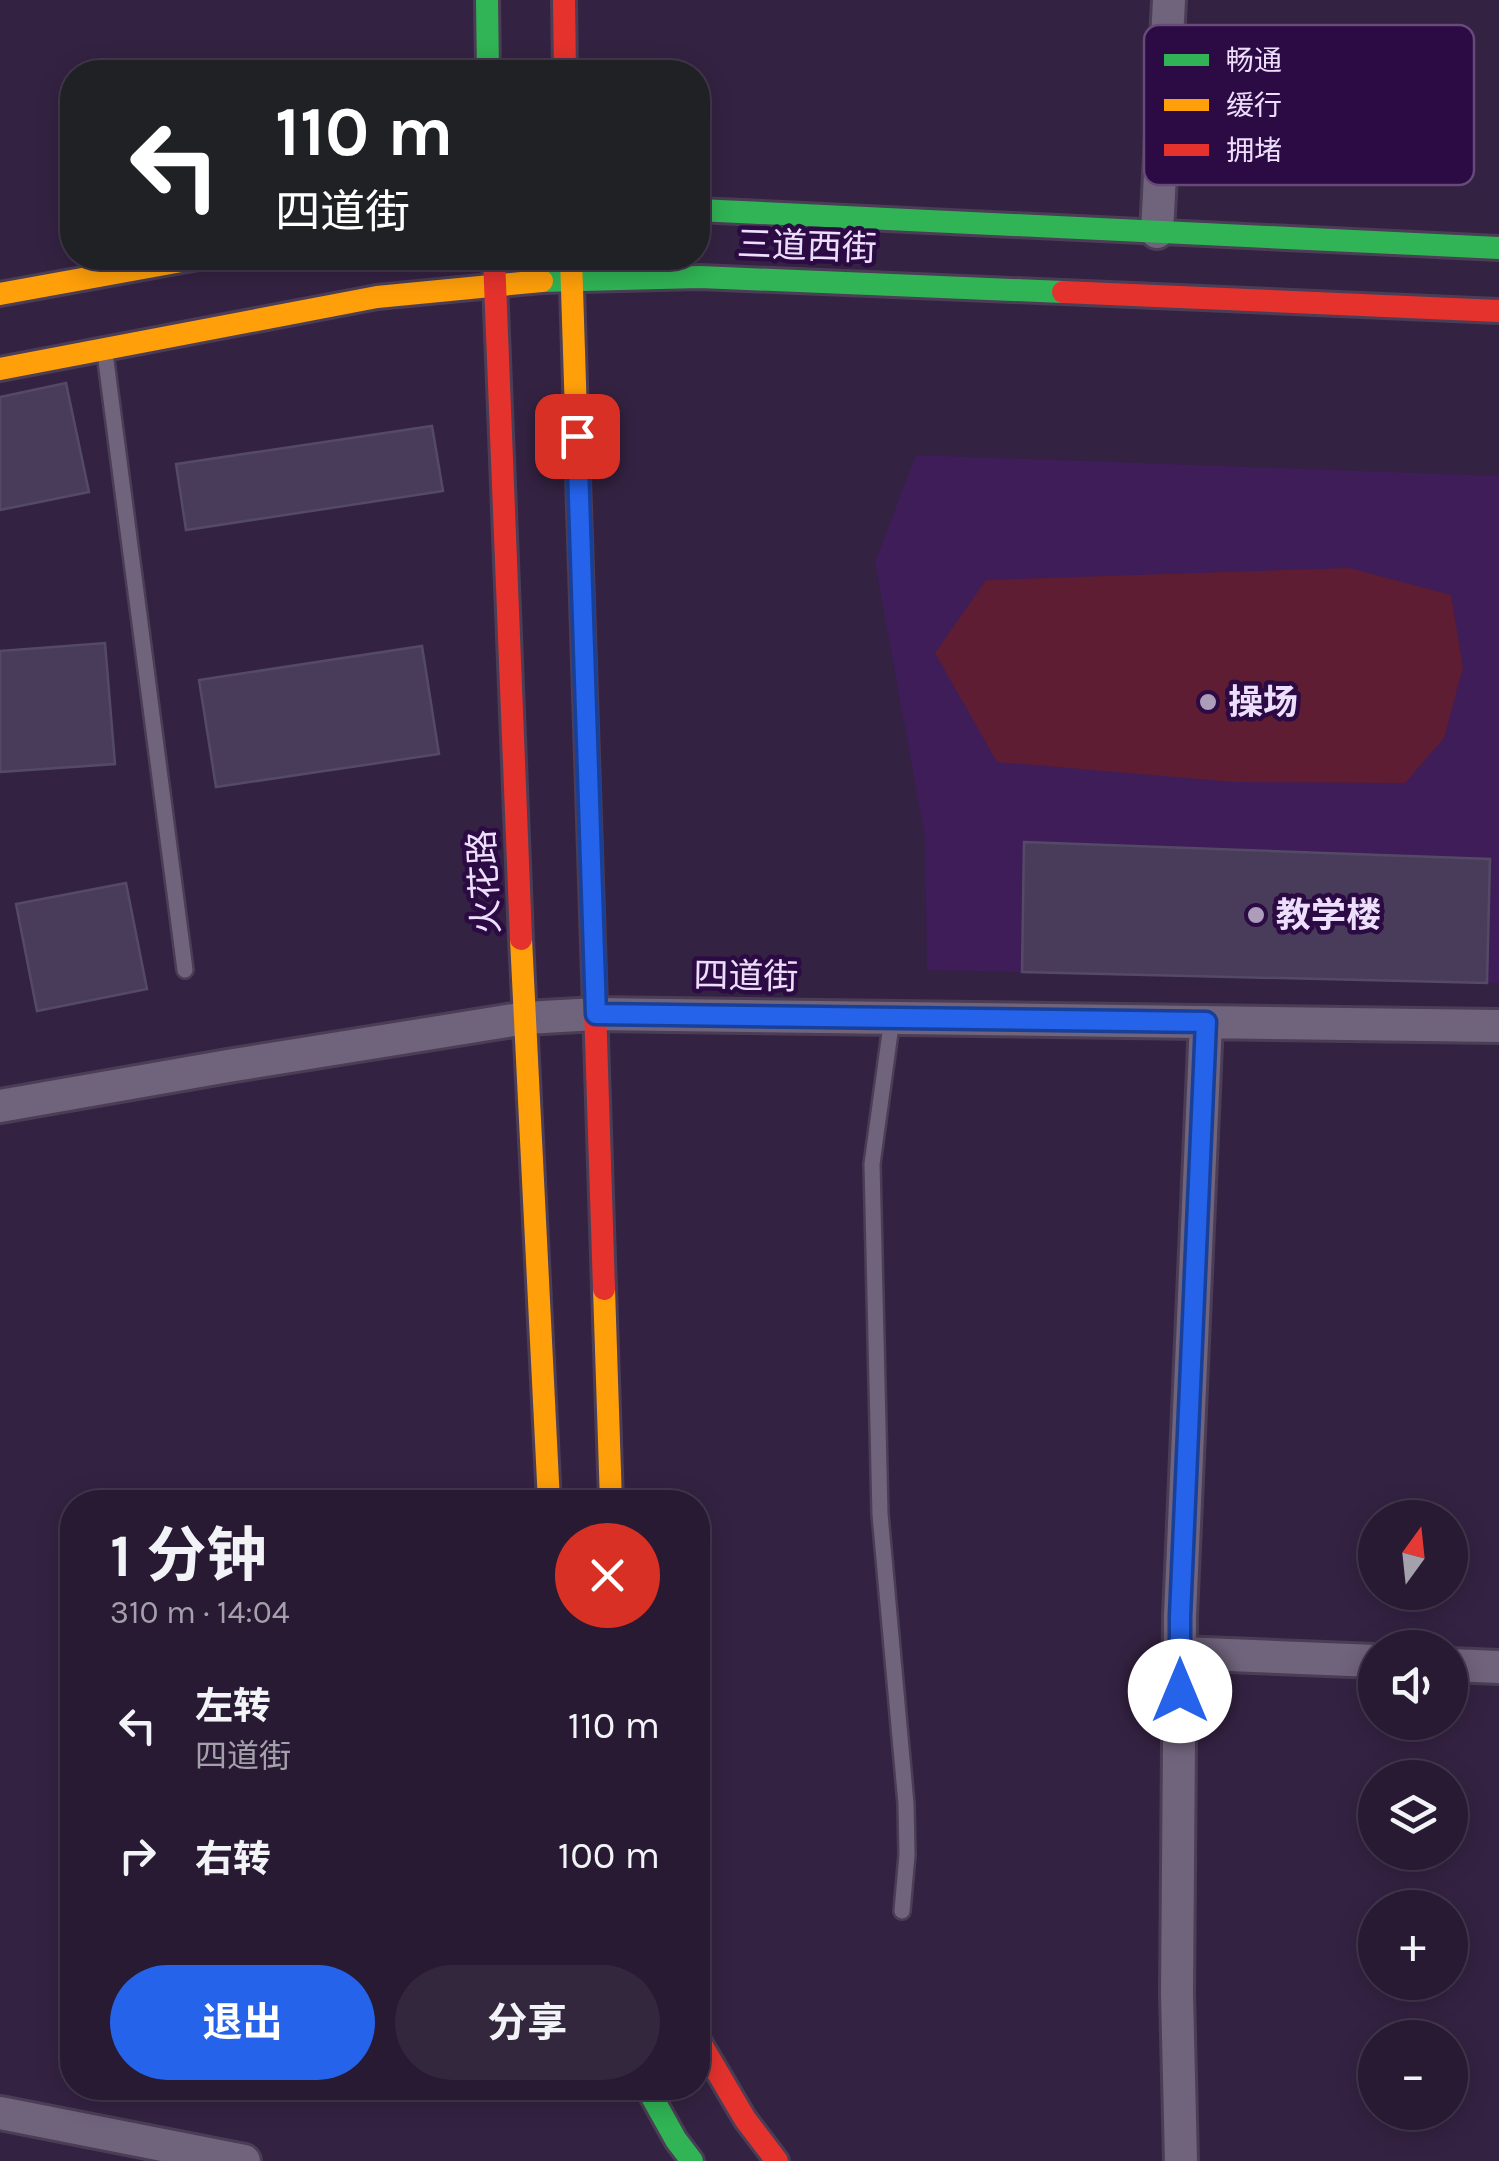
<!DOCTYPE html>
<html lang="zh">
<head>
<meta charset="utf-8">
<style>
	body { margin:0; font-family:Karla,"Noto Sans SC",sans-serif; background:#33273e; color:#f1f3f6; height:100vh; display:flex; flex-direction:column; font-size:38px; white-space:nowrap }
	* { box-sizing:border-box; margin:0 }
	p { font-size:32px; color:#a4a1ac }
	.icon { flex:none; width:55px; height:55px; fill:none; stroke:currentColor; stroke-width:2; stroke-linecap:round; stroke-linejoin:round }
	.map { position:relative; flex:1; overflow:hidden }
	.panel { position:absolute; left:60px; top:1490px; width:650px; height:610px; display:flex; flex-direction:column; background:#271a32; border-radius:40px; box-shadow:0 5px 25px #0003,0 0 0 2px #43384d }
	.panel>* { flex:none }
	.banner { position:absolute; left:60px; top:60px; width:650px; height:210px; border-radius:40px; box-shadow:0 5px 25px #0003,0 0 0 2px #43384d; background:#202124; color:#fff; overflow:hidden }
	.needle { width:65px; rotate:15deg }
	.buttons { position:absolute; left:1358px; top:1500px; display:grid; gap:20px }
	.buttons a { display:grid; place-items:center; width:110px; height:110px; border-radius:50%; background:#271a32; box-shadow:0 5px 25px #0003,0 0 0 2px #43384d; font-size:50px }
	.pin { position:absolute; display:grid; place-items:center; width:85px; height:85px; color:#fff; margin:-42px; border-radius:20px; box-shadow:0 5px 15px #0006 }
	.me { position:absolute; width:110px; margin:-55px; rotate:0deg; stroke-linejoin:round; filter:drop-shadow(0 0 8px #0008) }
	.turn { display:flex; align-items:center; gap:35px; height:210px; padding:0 50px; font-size:45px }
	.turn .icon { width:130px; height:130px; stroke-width:2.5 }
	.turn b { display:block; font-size:70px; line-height:85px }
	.round { display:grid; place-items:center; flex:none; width:105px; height:105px; border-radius:52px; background:#33273e }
	.head { display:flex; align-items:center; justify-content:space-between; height:170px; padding:0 50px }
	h1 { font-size:60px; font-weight:700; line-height:75px }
	.primary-button { display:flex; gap:20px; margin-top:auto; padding:20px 50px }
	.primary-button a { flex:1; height:115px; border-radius:60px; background:#2563eb; color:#fff; font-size:40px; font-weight:700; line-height:115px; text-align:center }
	.primary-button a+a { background:#33273e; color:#f1f3f6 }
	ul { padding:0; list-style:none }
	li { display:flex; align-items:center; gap:30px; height:130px; padding:0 50px }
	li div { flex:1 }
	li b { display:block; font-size:38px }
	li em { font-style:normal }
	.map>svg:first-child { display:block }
	.built { fill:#3e1d58 }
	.green { fill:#5e1d32 }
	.building { fill:#483c5a; stroke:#544a66; stroke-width:2.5 }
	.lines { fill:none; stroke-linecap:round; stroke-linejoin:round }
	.lane-casing { stroke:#4a3d55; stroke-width:20 }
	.street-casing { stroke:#4a3d55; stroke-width:38 }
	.fast-casing { stroke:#4a3d55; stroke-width:28 }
	.slow-casing { stroke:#4a3d55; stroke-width:28 }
	.jam-casing { stroke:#4a3d55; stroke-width:28 }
	.lane { stroke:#70637c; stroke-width:15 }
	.street { stroke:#70637c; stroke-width:32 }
	.fast { stroke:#30b455; stroke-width:22 }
	.slow { stroke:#ff9f0a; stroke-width:22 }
	.jam { stroke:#e5322d; stroke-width:22 }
	.route-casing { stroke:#184099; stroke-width:25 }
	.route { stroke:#2563eb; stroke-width:18 }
	.poi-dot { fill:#ac9dbb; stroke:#2c0a43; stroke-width:4 }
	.labels { text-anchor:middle; stroke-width:9; stroke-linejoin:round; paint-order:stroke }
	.street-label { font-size:35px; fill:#eddffc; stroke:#2c0a43 }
	.poi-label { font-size:35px; font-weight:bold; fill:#eddffc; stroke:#2c0a43; text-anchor:start }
	.key { fill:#2c0a43; stroke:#664a7a; stroke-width:2.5 }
	.key-label { font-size:28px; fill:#eddffc }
</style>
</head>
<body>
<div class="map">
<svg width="1499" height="2161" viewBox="0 0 1499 2161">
	<rect width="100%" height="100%" fill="#342242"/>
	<path class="built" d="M 916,455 L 1499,476 L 1499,983 L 927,970 L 925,838 L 875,562 Z"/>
	<path class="green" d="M 1349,568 L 1451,595 L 1463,667 L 1444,738 L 1405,783 L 1234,782 L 997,762 L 935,653 L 986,580 Z"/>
	<path class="building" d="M 66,383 L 89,492 L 0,510 L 0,397 Z
		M 432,426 L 443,491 L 186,530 L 176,464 Z
		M 105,643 L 115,764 L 0,772 L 0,651 Z
		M 422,646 L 439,754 L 216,787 L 199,680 Z
		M 1024,842 L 1490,859 L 1487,983 L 1022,972 Z
		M 126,883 L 147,989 L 37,1011 L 16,904 Z"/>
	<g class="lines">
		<g class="lane-casing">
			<path id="lane" d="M 105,353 L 185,970
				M 892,1018 L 872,1164 L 880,1514 L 906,1804 L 907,1855 L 902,1911"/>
		</g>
		<g class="street-casing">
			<path id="street" d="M 1157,232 L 1169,0
				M 0,1106 L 228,1066 L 526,1018 L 596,1014 L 1499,1026
				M 1180,1653 L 1375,1661
				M 1450,1665 L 1499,1667
				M 0,2113 L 244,2161
				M 1181,2161 L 1177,1994 L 1180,1616 L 1206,1022"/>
		</g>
		<g class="fast-casing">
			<path id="fast" d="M 487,0 L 488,72
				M 698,210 L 1499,248
				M 542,281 L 700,277 L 1063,292
				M 647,2088 L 676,2140 L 692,2161"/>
		</g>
		<g class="slow-casing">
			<path id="slow" d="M 571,258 L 591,882
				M 0,294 L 198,258
				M 0,369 L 377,297 L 542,281
				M 521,939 L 549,1502
				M 604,1289 L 611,1502"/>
		</g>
		<g class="jam-casing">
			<path id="jam" d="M 564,0 L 565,72
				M 494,258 L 521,939
				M 1063,292 L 1499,311
				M 591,882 L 604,1289
				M 698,2039 L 745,2119 L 777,2161"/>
		</g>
		<use href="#lane" class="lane"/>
		<use href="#street" class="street"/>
		<use href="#fast" class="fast"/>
		<use href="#slow" class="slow"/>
		<use href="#jam" class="jam"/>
	</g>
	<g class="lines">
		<g class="route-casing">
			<path id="route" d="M 577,436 L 596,1014 L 1206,1022 L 1180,1616 L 1180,1691"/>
		</g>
		<use href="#route" class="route"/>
	</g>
	<g class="poi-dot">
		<circle cx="1208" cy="702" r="10"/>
		<circle cx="1256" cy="915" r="10"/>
	</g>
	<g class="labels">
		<g class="street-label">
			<text transform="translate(807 246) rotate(2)" y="12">三道西街</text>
			<text transform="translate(484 882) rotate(-93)" y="12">火花路</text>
			<text transform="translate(746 976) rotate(1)" y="12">四道街</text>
		</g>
		<g class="poi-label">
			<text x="1228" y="714">操场</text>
			<text x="1276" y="927">教学楼</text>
		</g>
	</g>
	<rect x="1144" y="25" width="330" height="160" rx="15" class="key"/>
	<rect x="1164" y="54" width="45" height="12" fill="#30b455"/>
	<rect x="1164" y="99" width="45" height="12" fill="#ff9f0a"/>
	<rect x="1164" y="144" width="45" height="12" fill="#e5322d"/>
	<g class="key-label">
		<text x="1226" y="70">畅通</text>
		<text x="1226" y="115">缓行</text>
		<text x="1226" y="160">拥堵</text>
	</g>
</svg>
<div class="buttons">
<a><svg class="needle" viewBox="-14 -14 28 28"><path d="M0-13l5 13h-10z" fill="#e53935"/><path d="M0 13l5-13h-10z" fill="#a4a1ac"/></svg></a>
<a><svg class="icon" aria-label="sound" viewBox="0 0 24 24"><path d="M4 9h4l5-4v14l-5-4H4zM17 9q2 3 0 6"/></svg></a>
<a><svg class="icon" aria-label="layers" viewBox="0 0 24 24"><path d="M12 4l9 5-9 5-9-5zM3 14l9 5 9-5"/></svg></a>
<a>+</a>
<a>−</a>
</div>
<div class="pin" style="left:577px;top:436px;background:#d93025"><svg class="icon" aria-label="arrive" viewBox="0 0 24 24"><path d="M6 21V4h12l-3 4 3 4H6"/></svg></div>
<svg class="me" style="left:1180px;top:1691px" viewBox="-20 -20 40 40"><circle r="19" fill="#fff"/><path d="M0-13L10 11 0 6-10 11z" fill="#2563eb"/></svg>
<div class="banner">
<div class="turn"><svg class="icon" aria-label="left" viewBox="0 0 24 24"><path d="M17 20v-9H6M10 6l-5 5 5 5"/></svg><div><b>110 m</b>四道街</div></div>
</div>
<section class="panel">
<div class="head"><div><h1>1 分钟</h1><p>310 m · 14:04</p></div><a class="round" style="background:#d93025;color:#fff"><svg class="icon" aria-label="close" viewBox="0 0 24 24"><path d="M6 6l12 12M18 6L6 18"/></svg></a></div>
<ul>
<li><svg class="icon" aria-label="left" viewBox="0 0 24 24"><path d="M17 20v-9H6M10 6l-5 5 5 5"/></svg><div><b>左转</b><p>四道街</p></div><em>110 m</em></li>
<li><svg class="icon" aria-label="right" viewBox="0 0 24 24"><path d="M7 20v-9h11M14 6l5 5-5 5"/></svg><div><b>右转</b></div><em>100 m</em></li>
</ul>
<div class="primary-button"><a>退出</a><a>分享</a></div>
</section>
</div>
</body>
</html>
